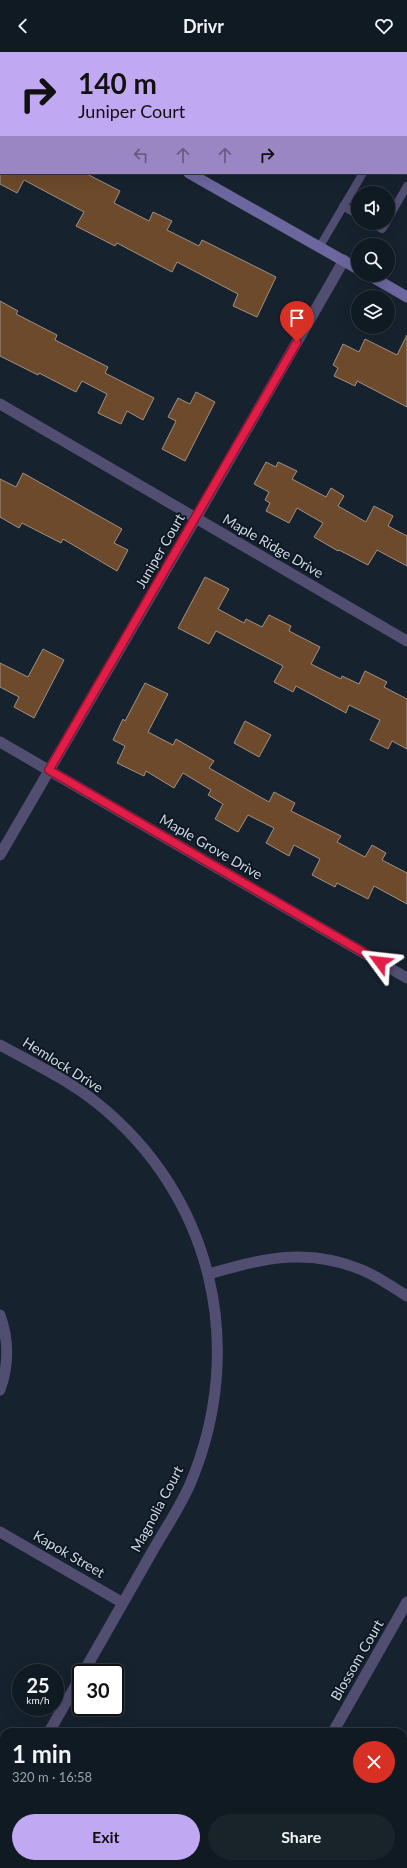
<!DOCTYPE html>
<html lang="en">
<head>
<meta charset="utf-8">
<style>
	body { margin:0; font-family:Lato,sans-serif; background:#19232a; color:#f1f3f6; height:100vh; display:flex; flex-direction:column; font-size:15px; white-space:nowrap }
	* { box-sizing:border-box; margin:0 }
	p { font-size:13px; color:#9ca1a5 }
	.icon { flex:none; width:22px; height:22px; fill:none; stroke:currentColor; stroke-width:2; stroke-linecap:round; stroke-linejoin:round }
	.map { position:relative; flex:1; overflow:hidden }
	.side { position:absolute; left:0px; top:1676px; width:407px; height:140px; display:flex; flex-direction:column; background:#101a22; border-radius:12px 12px 0 0; box-shadow:0 4px 16px #0002,0 0 0 1px #303840 }
	.side>* { flex:none }
	.top-card { position:absolute; left:0px; top:0px; width:407px; height:122px; box-shadow:0 4px 16px #0002,0 0 0 1px #303840; background:#c1a8f3; color:#111; overflow:hidden }
	.buttons { position:absolute; left:351px; top:134px; display:grid; gap:8px }
	.buttons a { display:grid; place-items:center; width:44px; height:44px; border-radius:50%; background:#101a22; box-shadow:0 4px 16px #0002,0 0 0 1px #303840; font-size:20px }
	.speed { position:absolute; left:12px; top:1612px; display:flex; gap:8px; font-size:20px; font-weight:700; text-align:center }
	.speed>* { display:grid; place-content:center; width:52px; height:52px; border-radius:50%; background:#101a22; box-shadow:0 4px 16px #0002,0 0 0 1px #303840; line-height:1 }
	.speed small { font-size:10px; font-weight:400 }
	.speed .limit { border:2px solid #111; border-radius:6px; background:#fff; color:#111 }
	.pin { position:absolute; display:grid; place-items:center; width:34px; height:34px; color:#fff; margin:-41px -17px; border-radius:50% 50% 50% 0; rotate:-45deg; box-shadow:0 0 4px #0007 }
	.pin .icon { rotate:45deg }
	.me { position:absolute; width:44px; margin:-22px; rotate:300deg; stroke-linejoin:round; filter:drop-shadow(0 0 3px #0008) }
	.turn { display:flex; align-items:center; gap:14px; height:84px; padding:0 12px; font-size:18px }
	.turn .icon { width:52px; height:52px; stroke-width:2.5 }
	.turn b { display:block; font-size:28px; line-height:34px }
	.lanes { display:flex; align-items:center; height:38px; padding:0 12px; background:#0003; justify-content:center; gap:20px; direction:ltr }
	.lanes .off { opacity:.35 }
	.round { display:grid; place-items:center; flex:none; width:42px; height:42px; border-radius:21px; background:#19232a }
	.headline { display:flex; align-items:center; justify-content:space-between; height:68px; padding:0 12px }
	h1 { font-size:24px; font-weight:700; line-height:30px }
	.button { display:flex; gap:8px; margin-top:auto; padding:8px 12px }
	.button a { flex:1; height:46px; border-radius:24px; background:#c1a8f3; color:#111; font-size:16px; font-weight:700; line-height:46px; text-align:center }
	.button a+a { background:#19232a; color:#f1f3f6 }
	header { display:flex; justify-content:space-between; align-items:center; height:52px; padding:0 12px; background:#101a22; font-size:18px; font-weight:700 }
	.map>svg:first-child { display:block }
	.building { fill:#6d4a2b; stroke:#a19083 }
	.lines { fill:none; stroke-linecap:round; stroke-linejoin:round }
	.service { stroke:#514e71; stroke-width:8 }
	.minor { stroke:#514e71; stroke-width:11 }
	.secondary { stroke:#6c679e; stroke-width:11 }
	.route-casing { stroke:#92132f; stroke-width:10 }
	.route { stroke:#e11d48; stroke-width:7 }
	.labels { text-anchor:middle; stroke-width:4; stroke-linejoin:round; paint-order:stroke }
	.street-label { font-size:14px; fill:#d1d8e0; stroke:#0d1824 }
</style>
</head>
<body>
<header><svg class="icon" aria-label="back" viewBox="0 0 24 24"><path d="M15 5l-7 7 7 7"/></svg>Drivr<svg class="icon" aria-label="heart" viewBox="0 0 24 24"><path d="M12 20l-8-8c-3-5 5-10 8-4 3-6 11-1 8 4z"/></svg></header>
<div class="map">
<svg width="407" height="1816" viewBox="0 0 407 1816">
	<rect width="100%" height="100%" fill="#16222e"/>
	<path class="building" d="M 0,121 L 85,121 L 120,139 L 114,151 L 149,169 L 153,160 L 172,169 L 167,178 L 199,194 L 202,188 L 276,225 L 257,265 L 233,254 L 238,242 L 177,210 L 172,220 L 117,191 L 115,194 L 76,174 L 84,160 L 24,128 L 17,141 L 0,132 Z
		M 0,249 L 18,259 L 16,262 L 57,283 L 55,288 L 108,315 L 105,321 L 154,346 L 143,368 L 127,359 L 121,372 L 98,361 L 107,342 L 82,329 L 76,340 L 39,321 L 38,323 L 0,304 Z
		M 407,283 L 407,355 L 357,329 L 355,334 L 334,324 L 338,316 L 333,313 L 343,292 L 359,300 L 365,287 L 397,303 Z
		M 196,340 L 215,350 L 185,409 L 162,397 L 176,369 L 168,365 L 178,346 L 190,352 Z
		M 266,410 L 276,415 L 278,410 L 297,419 L 292,427 L 326,445 L 331,436 L 344,444 L 338,454 L 366,470 L 374,454 L 393,464 L 388,474 L 407,484 L 407,514 L 377,498 L 368,513 L 339,498 L 338,499 L 314,485 L 323,471 L 297,456 L 289,471 L 266,459 L 270,451 L 265,448 L 269,440 L 254,432 Z
		M 23,421 L 122,477 L 114,491 L 128,498 L 117,519 L 63,487 L 61,491 L 22,471 L 19,476 L 0,465 L 0,427 L 16,435 Z
		M 205,525 L 229,537 L 218,557 L 244,571 L 246,567 L 262,575 L 269,563 L 291,574 L 289,579 L 320,595 L 311,612 L 341,627 L 342,624 L 359,632 L 365,619 L 387,630 L 384,635 L 407,647 L 407,697 L 392,689 L 388,697 L 370,688 L 380,668 L 349,653 L 346,661 L 296,634 L 293,640 L 274,630 L 283,614 L 216,579 L 209,592 L 178,576 Z
		M 43,597 L 64,608 L 34,666 L 14,655 L 19,645 L 0,635 L 0,611 L 28,625 Z
		M 145,631 L 168,642 L 148,680 L 173,693 L 176,687 L 214,709 L 209,716 L 269,750 L 274,740 L 295,751 L 291,759 L 341,784 L 337,790 L 365,805 L 372,793 L 386,801 L 382,808 L 407,821 L 407,852 L 374,834 L 368,847 L 337,831 L 335,835 L 312,823 L 320,807 L 294,793 L 289,804 L 266,791 L 274,776 L 248,763 L 238,780 L 215,767 L 223,752 L 208,743 L 211,738 L 183,721 L 174,736 L 146,719 L 144,724 L 117,711 L 125,694 L 113,688 L 123,667 L 125,669 Z
		M 245,669 L 271,683 L 259,705 L 234,691 Z"/>
	<g class="lines">
		<path class="service" d="M 377,0 L 379,1
			M 242,1 L 243,0
			M 406,18 L 407,18
			M 406,47 L 407,45
			M 343,154 L 358,163
			M 388,167 L 407,134
			M 371,171 L 382,177 L 386,171
			M 320,194 L 363,121"/>
		<path class="minor" d="M 0,352 L 407,589
			M 0,690 L 407,926
			M 0,803 L 196,466 L 344,208
			M 0,993 C 33,1011 68,1028 97,1051 C 213,1144 247,1295 191,1430 C 181,1454 165,1477 152,1500 C 129,1540 106,1580 83,1621
			M 209,1222 C 262,1206 308,1195 362,1218 C 377,1224 392,1235 407,1244
			M 0,1263 C 9,1288 9,1313 0,1338
			M 0,1480 L 123,1551
			M 49,1680 L 81,1624
			M 333,1680 L 407,1550
			M 0,1766 L 4,1759
			M 255,1816 L 257,1812"/>
		<path class="secondary" d="M 0,10 L 1,10
			M 189,121 L 358,217
			M 369,223 L 407,245"/>
	</g>
	<g class="lines">
		<g class="route-casing">
			<path id="route" d="M 297,290 L 49,718 L 380,910"/>
		</g>
		<use href="#route" class="route"/>
	</g>
	<g class="labels">
		<g class="street-label">
			<text transform="translate(273 494) rotate(30)" y="5">Maple Ridge Drive</text>
			<text transform="translate(160 499) rotate(-60)" y="5">Juniper Court</text>
			<text transform="translate(211 795) rotate(30)" y="5">Maple Grove Drive</text>
			<text transform="translate(63 1013) rotate(32)" y="5">Hemlock Drive</text>
			<text transform="translate(157 1457) rotate(-62)" y="5">Magnolia Court</text>
			<text transform="translate(69 1502) rotate(30)" y="5">Kapok Street</text>
			<text transform="translate(357 1608) rotate(-60)" y="5">Blossom Court</text>
		</g>
	</g>
</svg>
<div class="buttons">
<a><svg class="icon" aria-label="sound" viewBox="0 0 24 24"><path d="M4 9h4l5-4v14l-5-4H4zM17 9q2 3 0 6"/></svg></a>
<a><svg class="icon" aria-label="search" viewBox="0 0 24 24"><circle cx="10" cy="10" r="6"/><path d="M15 15l6 6"/></svg></a>
<a><svg class="icon" aria-label="layers" viewBox="0 0 24 24"><path d="M12 4l9 5-9 5-9-5zM3 14l9 5 9-5"/></svg></a>
</div>
<div class="speed"><div>25<small>km/h</small></div><div class="limit">30</div></div>
<div class="pin" style="left:297px;top:290px;background:#d93025"><svg class="icon" aria-label="arrive" viewBox="0 0 24 24"><path d="M6 21V4h12l-3 4 3 4H6"/></svg></div>
<svg class="me" style="left:380px;top:910px" viewBox="-20 -20 40 40"><path d="M0-17L14 15 0 8-14 15z" fill="#e11d48" stroke="#fff" stroke-width="4"/></svg>
<div class="top-card">
<div class="turn"><svg class="icon" aria-label="right" viewBox="0 0 24 24"><path d="M7 20v-9h11M14 6l5 5-5 5"/></svg><div><b>140 m</b>Juniper Court</div></div>
<div class="lanes"><svg class="icon off" aria-label="left" viewBox="0 0 24 24"><path d="M17 20v-9H6M10 6l-5 5 5 5"/></svg><svg class="icon off" aria-label="ahead" viewBox="0 0 24 24"><path d="M12 20V5M6 11l6-6 6 6"/></svg><svg class="icon off" aria-label="ahead" viewBox="0 0 24 24"><path d="M12 20V5M6 11l6-6 6 6"/></svg><svg class="icon" aria-label="right" viewBox="0 0 24 24"><path d="M7 20v-9h11M14 6l5 5-5 5"/></svg></div>
</div>
<section class="side">
<div class="headline"><div><h1>1 min</h1><p>320 m · 16:58</p></div><a class="round" style="background:#d93025;color:#fff"><svg class="icon" aria-label="close" viewBox="0 0 24 24"><path d="M6 6l12 12M18 6L6 18"/></svg></a></div>
<div class="button"><a>Exit</a><a>Share</a></div>
</section>
</div>
</body>
</html>
